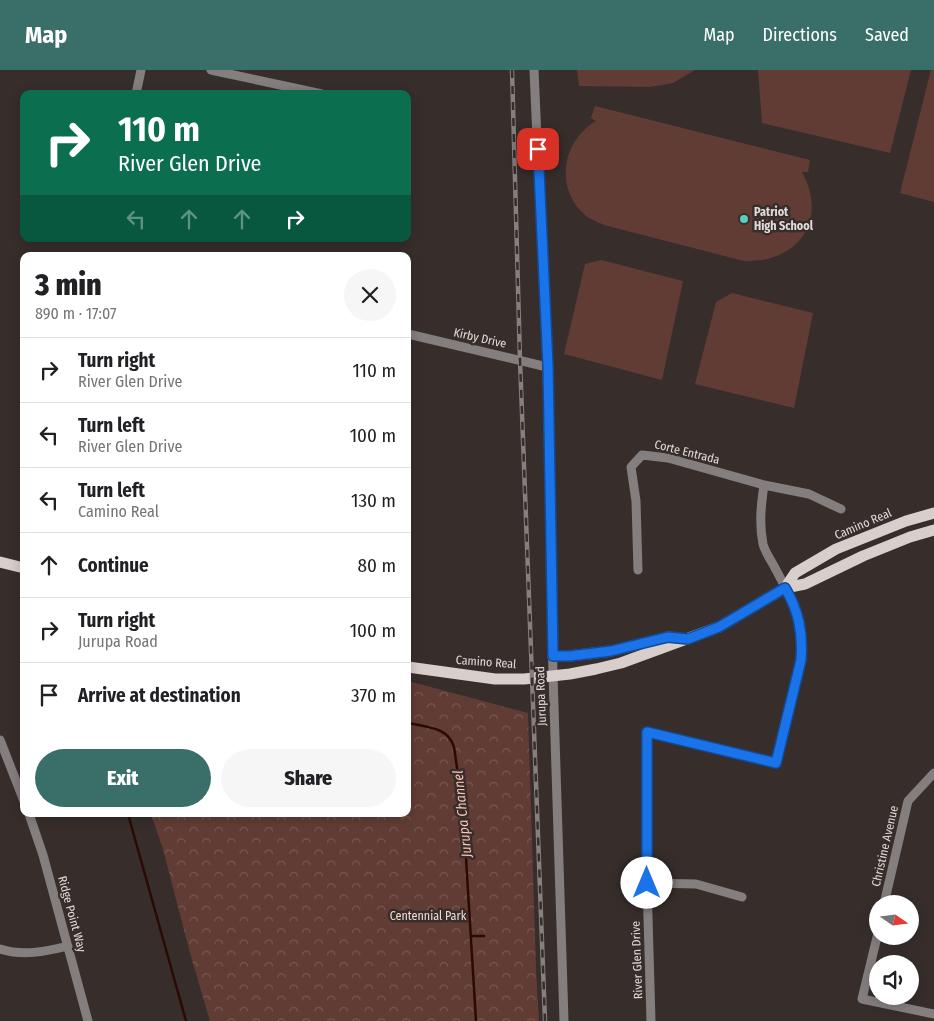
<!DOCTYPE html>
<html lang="en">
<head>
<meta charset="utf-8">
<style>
	body { margin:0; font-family:"Fira Sans Condensed",sans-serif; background:#f6f6f6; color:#202124; height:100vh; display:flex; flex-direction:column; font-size:19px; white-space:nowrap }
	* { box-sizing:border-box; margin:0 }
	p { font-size:16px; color:#757577 }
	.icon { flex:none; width:28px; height:28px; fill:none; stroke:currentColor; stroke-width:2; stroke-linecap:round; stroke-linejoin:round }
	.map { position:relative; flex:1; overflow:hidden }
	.side { position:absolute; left:20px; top:182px; width:391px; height:565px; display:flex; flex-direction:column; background:#fff; border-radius:10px; box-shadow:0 2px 12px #0003 }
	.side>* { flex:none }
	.top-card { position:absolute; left:20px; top:20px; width:391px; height:152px; border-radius:10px; box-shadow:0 2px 12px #0003; background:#0b6e4f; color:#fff; overflow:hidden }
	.needle { width:32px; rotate:104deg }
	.buttons { position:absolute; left:869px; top:825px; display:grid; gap:10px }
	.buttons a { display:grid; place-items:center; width:50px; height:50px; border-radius:50%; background:#fff; box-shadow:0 2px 12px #0003; font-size:25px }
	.pin { position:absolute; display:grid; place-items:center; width:42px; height:42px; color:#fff; margin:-21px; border-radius:10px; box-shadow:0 2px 8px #0006 }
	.me { position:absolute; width:55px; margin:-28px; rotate:0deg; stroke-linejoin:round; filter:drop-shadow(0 0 4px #0008) }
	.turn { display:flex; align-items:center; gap:18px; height:105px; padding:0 15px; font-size:22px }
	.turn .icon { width:65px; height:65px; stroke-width:2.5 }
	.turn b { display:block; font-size:35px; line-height:42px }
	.lanes { display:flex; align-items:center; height:48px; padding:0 15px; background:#0003; justify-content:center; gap:25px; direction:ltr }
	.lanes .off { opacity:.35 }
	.round { display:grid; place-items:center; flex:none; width:52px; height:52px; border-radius:26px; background:#f6f6f6 }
	.headline { display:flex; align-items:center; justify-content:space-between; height:85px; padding:0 15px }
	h1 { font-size:30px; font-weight:800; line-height:38px }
	.primary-button { display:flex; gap:10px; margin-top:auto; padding:10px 15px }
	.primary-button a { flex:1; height:58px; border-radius:30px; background:#3a6f69; color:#fff; font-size:20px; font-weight:800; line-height:58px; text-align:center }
	.primary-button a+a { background:#f6f6f6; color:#202124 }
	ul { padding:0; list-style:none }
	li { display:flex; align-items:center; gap:15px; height:65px; padding:0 15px; border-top:1px solid #e0e0e0 }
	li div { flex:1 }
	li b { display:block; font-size:19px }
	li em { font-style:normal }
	header { display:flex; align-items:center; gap:30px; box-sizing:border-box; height:70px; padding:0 25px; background:#3a6f69; color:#fff }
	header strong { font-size:24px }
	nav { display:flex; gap:28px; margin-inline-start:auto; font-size:18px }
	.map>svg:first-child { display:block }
	.forest { fill:url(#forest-crowns) }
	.pitch { fill:#613c34 }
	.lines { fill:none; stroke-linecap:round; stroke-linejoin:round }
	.stream { stroke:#2b0a04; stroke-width:2.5 }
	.minor { stroke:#847f7e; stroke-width:9 }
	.major { stroke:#d8cecc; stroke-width:11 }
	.rail-casing { stroke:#867f7d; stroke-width:4.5 }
	.rail { stroke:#372e2c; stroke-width:2.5; stroke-dasharray:8; stroke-linecap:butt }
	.route-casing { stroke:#114b97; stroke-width:12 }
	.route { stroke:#1a73e8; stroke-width:9 }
	.poi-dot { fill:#59cebe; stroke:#372e2c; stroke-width:2 }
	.labels { text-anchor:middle; stroke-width:5; stroke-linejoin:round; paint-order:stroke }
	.poi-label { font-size:12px; font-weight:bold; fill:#e0dad9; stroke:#372e2c; text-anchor:start }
	.street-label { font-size:12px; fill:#e0dad9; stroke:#372e2c }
	.park-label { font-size:12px; fill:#f7d9d2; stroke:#372e2c }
	.water-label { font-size:14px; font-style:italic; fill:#fcc2b4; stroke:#372e2c }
</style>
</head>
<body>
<header>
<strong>Map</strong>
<nav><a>Map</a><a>Directions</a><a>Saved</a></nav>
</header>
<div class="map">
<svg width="934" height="951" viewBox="0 0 934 951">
	<defs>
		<pattern id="forest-crowns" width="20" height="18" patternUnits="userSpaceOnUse" patternTransform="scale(1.25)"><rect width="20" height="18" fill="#613c34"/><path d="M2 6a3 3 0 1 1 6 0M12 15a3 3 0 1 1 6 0" fill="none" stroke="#775851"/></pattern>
	</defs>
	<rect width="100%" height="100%" fill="#372e2c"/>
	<path class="forest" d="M 408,611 L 528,643 L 536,899 L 539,951 L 210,951 L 190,883 L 163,779 L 151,744 L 408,744 Z"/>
	<path class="pitch" d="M 577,0 L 695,0 L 673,13 L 650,17 L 579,16 Z
		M 758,0 L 911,0 L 890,83 L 762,53 Z
		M 931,0 L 934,0 L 934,132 L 900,123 Z
		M 595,36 L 810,90 L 808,102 L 802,102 C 829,152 797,193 744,191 L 604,155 C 598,152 589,149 584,144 C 554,117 563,70 596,51 L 591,48 Z
		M 601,190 L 683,211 L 662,310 L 564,284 L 585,194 Z
		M 732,223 L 813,243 L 794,338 L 695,314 L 716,232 Z"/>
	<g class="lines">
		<path class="stream" d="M 408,653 C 426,657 448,657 454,677 L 463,739 L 476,951
			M 128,744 L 186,951
			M 471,866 L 484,866"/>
		<path class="minor" d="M 211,0 L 322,24
			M 534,0 L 547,297 L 553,605 L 564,951
			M 136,24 L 141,0
			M 408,264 L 547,297
			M 638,500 L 636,431 L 631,397 L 642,385 L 668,388 L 764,415 L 809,424 L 841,439
			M 0,670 L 24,731
			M 29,744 L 43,785 L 88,951
			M 647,813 L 696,814 L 742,827
			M 884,834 L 908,731 L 934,703
			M 878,863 L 862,929 L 934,944
			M 0,879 C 23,886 44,882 68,876
			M 651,951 L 647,813 L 647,662 L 776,693 L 801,590 C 804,551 793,531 775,498 C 771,490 765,482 763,474 C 759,454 761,435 764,415"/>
		<path class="major" d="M 0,492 L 24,498
			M 785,518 L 795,503 L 836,479 L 906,451 L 934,443
			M 553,586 L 570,586 L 611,581 L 668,567 L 684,569
			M 408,597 L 495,609 L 524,609 L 570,604 L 596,599 L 621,593 L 719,557 L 785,518 L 805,514 L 863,486 L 910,467 L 934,460"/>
		<g class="rail-casing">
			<path id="rail" d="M 512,0 L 520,290 L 545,951"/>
		</g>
		<use href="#rail" class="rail"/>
	</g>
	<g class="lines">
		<g class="route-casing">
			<path id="route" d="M 538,79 L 548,296 L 553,586 L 570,586 L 611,581 L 668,567 L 688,569 L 719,557 L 785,518 C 799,541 803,563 801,590 L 776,693 L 647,662 L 647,813"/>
		</g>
		<use href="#route" class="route"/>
	</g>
	<circle class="poi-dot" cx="744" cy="149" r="5"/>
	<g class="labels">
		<g class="poi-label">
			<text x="754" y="146">Patriot<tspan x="754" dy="14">High School</tspan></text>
		</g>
		<g class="street-label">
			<text transform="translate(480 268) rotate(13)" y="4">Kirby Drive</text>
			<text transform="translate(687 382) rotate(14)" y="4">Corte Entrada</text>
			<text transform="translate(863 454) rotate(-23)" y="4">Camino Real</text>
			<text transform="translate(486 592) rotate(4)" y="4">Camino Real</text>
			<text transform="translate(541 626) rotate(-92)" y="4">Jurupa Road</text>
			<text transform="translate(885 776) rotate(-77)" y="4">Christine Avenue</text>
			<text transform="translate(72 844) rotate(75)" y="4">Ridge Point Way</text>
			<text transform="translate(637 890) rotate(-92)" y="4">River Glen Drive</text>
		</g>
		<g class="park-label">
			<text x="428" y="850">Centennial Park</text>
		</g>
		<g class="water-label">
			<text transform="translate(462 744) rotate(-96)" y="5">Jurupa Channel</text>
		</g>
	</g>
</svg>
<div class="buttons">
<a><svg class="needle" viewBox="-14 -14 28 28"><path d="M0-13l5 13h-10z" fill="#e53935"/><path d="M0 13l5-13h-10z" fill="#757577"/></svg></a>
<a><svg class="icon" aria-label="sound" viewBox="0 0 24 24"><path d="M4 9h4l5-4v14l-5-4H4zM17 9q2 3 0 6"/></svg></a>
</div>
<div class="pin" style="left:538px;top:79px;background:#d93025"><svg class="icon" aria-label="arrive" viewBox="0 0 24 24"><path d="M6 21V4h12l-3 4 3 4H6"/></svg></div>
<svg class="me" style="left:647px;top:813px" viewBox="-20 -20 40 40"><circle r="19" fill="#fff"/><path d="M0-13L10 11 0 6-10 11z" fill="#1a73e8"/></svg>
<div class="top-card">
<div class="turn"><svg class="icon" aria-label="right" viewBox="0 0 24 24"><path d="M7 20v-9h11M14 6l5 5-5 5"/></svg><div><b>110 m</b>River Glen Drive</div></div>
<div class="lanes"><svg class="icon off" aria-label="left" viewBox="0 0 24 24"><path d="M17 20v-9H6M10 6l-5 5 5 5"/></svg><svg class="icon off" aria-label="ahead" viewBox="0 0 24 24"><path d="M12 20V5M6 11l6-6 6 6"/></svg><svg class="icon off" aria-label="ahead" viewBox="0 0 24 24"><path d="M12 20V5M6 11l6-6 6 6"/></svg><svg class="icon" aria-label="right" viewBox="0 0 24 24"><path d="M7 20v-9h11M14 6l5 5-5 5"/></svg></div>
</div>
<section class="side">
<div class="headline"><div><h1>3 min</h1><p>890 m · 17:07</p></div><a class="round"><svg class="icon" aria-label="close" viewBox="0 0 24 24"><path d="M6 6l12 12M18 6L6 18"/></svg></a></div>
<ul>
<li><svg class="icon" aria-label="right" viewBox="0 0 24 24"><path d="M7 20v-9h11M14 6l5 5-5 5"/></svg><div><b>Turn right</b><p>River Glen Drive</p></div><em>110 m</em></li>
<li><svg class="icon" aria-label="left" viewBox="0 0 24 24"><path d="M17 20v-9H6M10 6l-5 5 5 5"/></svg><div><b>Turn left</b><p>River Glen Drive</p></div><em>100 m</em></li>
<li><svg class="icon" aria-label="left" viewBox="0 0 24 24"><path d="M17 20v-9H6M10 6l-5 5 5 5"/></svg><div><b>Turn left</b><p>Camino Real</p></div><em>130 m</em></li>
<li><svg class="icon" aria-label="ahead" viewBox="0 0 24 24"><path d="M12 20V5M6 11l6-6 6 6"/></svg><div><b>Continue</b></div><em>80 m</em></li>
<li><svg class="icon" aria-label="right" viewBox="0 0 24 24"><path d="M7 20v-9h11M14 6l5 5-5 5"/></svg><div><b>Turn right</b><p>Jurupa Road</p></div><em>100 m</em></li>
<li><svg class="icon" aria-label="arrive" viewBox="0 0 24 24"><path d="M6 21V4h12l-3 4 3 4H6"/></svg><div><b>Arrive at destination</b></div><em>370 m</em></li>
</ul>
<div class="primary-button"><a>Exit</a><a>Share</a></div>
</section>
</div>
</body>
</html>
